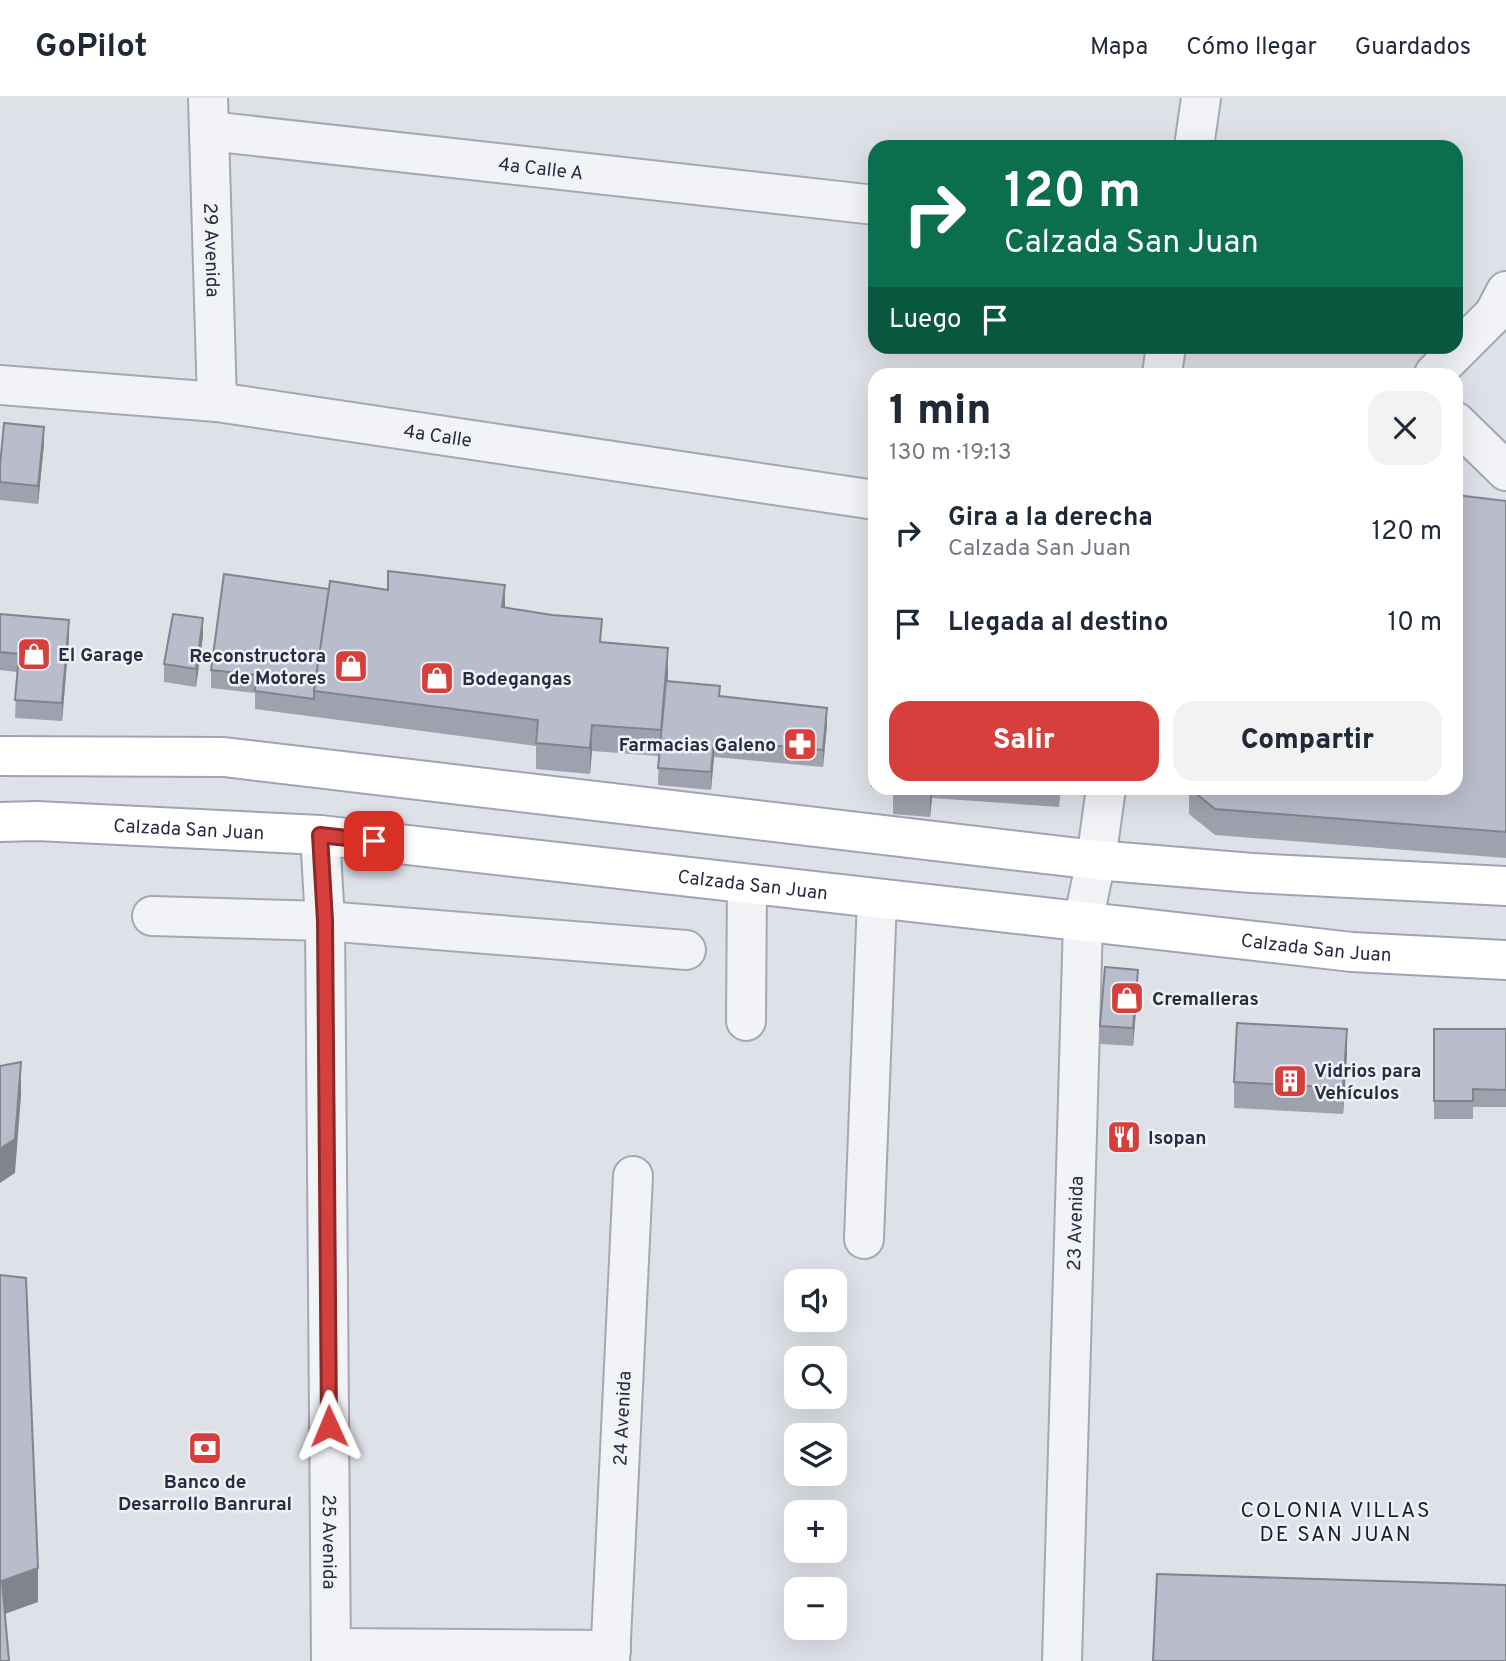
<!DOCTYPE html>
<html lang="es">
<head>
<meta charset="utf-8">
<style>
	body { margin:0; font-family:Overpass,sans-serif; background:#f2f2f3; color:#1f2937; height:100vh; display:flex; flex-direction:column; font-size:26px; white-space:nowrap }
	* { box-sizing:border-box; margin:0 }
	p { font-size:23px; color:#747a83 }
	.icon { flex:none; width:38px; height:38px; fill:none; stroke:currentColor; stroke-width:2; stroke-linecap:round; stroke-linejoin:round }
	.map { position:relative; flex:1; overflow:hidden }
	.details { position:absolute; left:868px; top:270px; width:595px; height:427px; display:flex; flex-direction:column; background:#fff; border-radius:21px; box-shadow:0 7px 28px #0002 }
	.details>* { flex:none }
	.top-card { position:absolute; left:868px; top:42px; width:595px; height:214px; border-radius:21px; box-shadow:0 7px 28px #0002; background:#0b6e4f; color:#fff; overflow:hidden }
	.fabs { position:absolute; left:784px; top:1171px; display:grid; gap:14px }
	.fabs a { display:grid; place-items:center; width:63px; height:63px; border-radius:14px; background:#fff; box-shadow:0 7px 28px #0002; font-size:35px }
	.pin { position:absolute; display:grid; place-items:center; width:60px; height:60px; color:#fff; margin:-30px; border-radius:14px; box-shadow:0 4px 10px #0006 }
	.me { position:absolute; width:77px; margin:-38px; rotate:359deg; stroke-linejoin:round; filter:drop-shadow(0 0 5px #0008) }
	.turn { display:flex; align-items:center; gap:24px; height:147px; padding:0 21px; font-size:32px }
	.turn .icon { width:91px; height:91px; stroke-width:2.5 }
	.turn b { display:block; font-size:49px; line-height:60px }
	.then { display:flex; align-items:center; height:66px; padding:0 21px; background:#0003; gap:14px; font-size:26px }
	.round { display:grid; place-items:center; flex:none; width:74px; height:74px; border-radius:21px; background:#f2f2f3 }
	.summary { display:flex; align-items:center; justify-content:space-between; height:119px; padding:0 21px }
	h1 { font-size:42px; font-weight:800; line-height:52px }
	.cta { display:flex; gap:14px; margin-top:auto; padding:14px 21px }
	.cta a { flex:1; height:80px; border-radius:21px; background:#d63f3c; color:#fff; font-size:28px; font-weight:800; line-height:80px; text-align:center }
	.cta a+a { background:#f2f2f3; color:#1f2937 }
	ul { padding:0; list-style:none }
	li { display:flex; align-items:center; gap:21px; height:91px; padding:0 21px }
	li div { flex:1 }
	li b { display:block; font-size:26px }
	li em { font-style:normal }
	header { display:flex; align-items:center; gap:42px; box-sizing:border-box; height:98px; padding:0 35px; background:#fff; border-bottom:2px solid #e0e1e3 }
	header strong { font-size:33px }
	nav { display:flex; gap:38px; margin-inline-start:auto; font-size:24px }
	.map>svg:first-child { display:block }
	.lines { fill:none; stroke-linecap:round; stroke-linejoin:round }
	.minor-casing { stroke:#a4a7b4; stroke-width:42 }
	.major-casing { stroke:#9ea3b6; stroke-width:42 }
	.minor { stroke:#f2f3f7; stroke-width:38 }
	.major { stroke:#fff; stroke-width:38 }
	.wall { fill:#9fa2ae }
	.shaded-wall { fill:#82848d }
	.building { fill:#b9bcca; stroke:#82848d; stroke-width:2 }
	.route-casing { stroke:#8b2927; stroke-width:18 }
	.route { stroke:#d63f3c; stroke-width:12 }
	.labels { text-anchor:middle; stroke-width:5; stroke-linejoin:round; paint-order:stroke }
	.street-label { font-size:19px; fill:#272c42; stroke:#eff1f7 }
	.poi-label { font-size:19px; font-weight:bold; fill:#272c42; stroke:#eff1f7; text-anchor:start }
	.neighbourhood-label { font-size:21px; letter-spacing:2px; fill:#191d32; stroke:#eff1f7 }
</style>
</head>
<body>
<header>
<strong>GoPilot</strong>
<nav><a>Mapa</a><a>Cómo llegar</a><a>Guardados</a></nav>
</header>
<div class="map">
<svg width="1506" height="1563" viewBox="0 0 1506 1563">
	<rect width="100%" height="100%" fill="#dfe1e9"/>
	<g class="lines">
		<g class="minor-casing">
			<g id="minor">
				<path id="s1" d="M 208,0 L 217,304"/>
				<path id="s2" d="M 209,33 L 875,107"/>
				<path d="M 1194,49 L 1201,0"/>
				<path d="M 1162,276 L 1166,248"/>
				<path d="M 1434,276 L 1494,216 L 1506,193"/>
				<path id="s3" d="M 0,287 L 217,304 L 875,402"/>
				<path d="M 1456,324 L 1506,373"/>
				<path id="s4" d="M 320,737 L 325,823 L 331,1563"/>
				<path d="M 152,818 L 325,823 L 686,852"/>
				<path d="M 746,923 L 747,787"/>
				<path d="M 864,1141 L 877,801"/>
				<path d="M 331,1550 L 611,1552"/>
				<path id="s5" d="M 610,1563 L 633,1078"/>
				<path id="s6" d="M 1062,1563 L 1083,824 L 1096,762 L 1106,690"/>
			</g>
		</g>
		<g class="major-casing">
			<g id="major">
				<path d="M 0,658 L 224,659 L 1096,762 L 1252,775 L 1506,788"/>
				<path id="s7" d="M 0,724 L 37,723 L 320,737 L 1352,854 L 1506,862"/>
			</g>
		</g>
		<use href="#minor" class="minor"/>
		<use href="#major" class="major"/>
	</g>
	<path class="wall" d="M 44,346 L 38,406 L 0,402 L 0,368 Z
		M 1506,403 L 1506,760 L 1215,737 L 1189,716 L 1189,690 Z
		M 329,491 L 505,509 L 602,544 L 668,576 L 668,583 L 827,627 L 823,669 L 714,659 L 711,692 L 658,687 L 659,658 L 592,653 L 590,676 L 536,671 L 536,648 L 255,611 L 255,595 L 211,590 L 211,572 Z
		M 0,516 L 69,540 L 62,623 L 15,620 L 17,574 L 0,572 Z
		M 203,538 L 196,589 L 164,584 L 164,566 Z
		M 875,623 L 875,689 L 871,689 L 871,663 Z
		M 876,690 L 1061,690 L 1059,709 L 932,700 L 930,719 L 893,716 L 893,691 Z
		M 1138,890 L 1133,948 L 1100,946 L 1100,928 Z
		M 1434,931 L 1506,931 L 1506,1009 L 1473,1009 L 1473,1021 L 1434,1021 Z
		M 1347,957 L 1343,1016 L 1234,1010 L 1234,984 Z"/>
	<path class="shaded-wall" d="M 44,329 L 44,346 L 38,406 L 38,388 Z
		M 505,487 L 505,513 L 502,509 Z
		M 203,520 L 203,538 L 196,589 L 196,571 Z
		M 69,522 L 69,540 L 62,623 L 62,605 Z
		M 668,550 L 668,576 L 661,659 L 661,632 Z
		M 827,610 L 827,627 L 823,669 L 823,652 Z
		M 592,627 L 592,653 L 590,676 L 590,650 Z
		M 714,642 L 714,659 L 711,692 L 711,674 Z
		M 930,690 L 932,690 L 932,700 L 930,719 Z
		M 1138,872 L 1138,890 L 1133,948 L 1133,930 Z
		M 1347,931 L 1347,957 L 1343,1016 L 1343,990 Z
		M 21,964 L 21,998 L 15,1075 L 0,1085 L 0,1051 Z
		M 38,1470 L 38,1504 L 2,1517 L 2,1483 Z"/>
	<path class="building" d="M 4,325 L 44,329 L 38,388 L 0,384 L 0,368 Z
		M 1456,397 L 1506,403 L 1506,734 L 1215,711 L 1189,690 L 1456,690 Z
		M 388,473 L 505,487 L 502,509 L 552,517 L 602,521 L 600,544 L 668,550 L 661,632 L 592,627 L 590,650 L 536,645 L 538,622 L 314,593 L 330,483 L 388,492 Z
		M 224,476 L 329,491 L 314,593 L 314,601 L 255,593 L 256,577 L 211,572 Z
		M 0,516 L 69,522 L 62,605 L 15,602 L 19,556 L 0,554 Z
		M 173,516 L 203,520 L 196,571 L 164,566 Z
		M 666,583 L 720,588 L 719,598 L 827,610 L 823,652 L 714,642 L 711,674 L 658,670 Z
		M 875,623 L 875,663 L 871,663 Z
		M 893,690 L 930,690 L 930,693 Z
		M 1105,869 L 1138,872 L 1133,930 L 1100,928 Z
		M 1237,925 L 1347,931 L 1343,990 L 1234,984 Z
		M 1434,931 L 1506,931 L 1506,992 L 1473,991 L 1473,1003 L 1434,1003 Z
		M 21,964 L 15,1041 L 0,1051 L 0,968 Z
		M 0,1177 L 26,1180 L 38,1470 L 2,1483 L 9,1563 L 0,1563 Z
		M 1157,1476 L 1506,1487 L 1506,1563 L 1153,1563 Z"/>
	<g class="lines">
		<g class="route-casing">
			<path id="route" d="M 329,1328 L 325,823 L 320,737 L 374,743"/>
		</g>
		<use href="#route" class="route"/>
	</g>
	<defs>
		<g id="shop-square" transform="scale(1.75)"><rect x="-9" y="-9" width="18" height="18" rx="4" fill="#d63f3c" stroke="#eff1f7"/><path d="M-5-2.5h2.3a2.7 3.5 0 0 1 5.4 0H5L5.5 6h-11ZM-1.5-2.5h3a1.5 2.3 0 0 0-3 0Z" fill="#fff"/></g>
		<g id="pharmacy-square" transform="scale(1.75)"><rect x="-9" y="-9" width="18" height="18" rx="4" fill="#d63f3c" stroke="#eff1f7"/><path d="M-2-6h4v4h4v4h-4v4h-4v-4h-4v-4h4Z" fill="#fff"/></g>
		<g id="building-square" transform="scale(1.75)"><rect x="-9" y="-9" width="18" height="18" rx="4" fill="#d63f3c" stroke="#eff1f7"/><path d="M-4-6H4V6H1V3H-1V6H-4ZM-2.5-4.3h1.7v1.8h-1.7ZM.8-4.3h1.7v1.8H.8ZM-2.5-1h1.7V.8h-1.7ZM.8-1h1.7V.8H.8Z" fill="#fff"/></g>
		<g id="restaurant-square" transform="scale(1.75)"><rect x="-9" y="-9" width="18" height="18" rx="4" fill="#d63f3c" stroke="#eff1f7"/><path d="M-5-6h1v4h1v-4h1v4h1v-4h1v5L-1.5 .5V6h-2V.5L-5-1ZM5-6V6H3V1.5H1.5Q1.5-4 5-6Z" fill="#fff"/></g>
		<g id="bank-square" transform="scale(1.75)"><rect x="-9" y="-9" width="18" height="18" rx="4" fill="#d63f3c" stroke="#eff1f7"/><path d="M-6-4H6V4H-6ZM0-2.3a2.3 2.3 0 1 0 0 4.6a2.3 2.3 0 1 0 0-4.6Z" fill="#fff"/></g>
	</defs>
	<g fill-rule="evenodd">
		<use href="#shop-square" x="34" y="556"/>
		<use href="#shop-square" x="351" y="568"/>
		<use href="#shop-square" x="437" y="580"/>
		<use href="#pharmacy-square" x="800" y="646"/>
		<use href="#shop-square" x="1127" y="900"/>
		<use href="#building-square" x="1290" y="983"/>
		<use href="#restaurant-square" x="1124" y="1039"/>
		<use href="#bank-square" x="205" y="1350"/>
	</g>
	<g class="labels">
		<g class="street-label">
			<text dy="7" stroke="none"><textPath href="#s2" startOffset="334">4a Calle A</textPath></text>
			<text dy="7" stroke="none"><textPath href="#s1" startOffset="152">29 Avenida</textPath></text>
			<text dy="7" stroke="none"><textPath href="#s3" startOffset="441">4a Calle</textPath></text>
			<text dy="7" stroke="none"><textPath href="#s7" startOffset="189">Calzada San Juan</textPath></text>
			<text dy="7" stroke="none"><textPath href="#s7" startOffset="756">Calzada San Juan</textPath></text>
			<text dy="7" stroke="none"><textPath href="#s7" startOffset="1323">Calzada San Juan</textPath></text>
			<text dy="7" stroke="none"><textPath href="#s6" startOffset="438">23 Avenida</textPath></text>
			<text dy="7" stroke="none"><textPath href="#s5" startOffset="243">24 Avenida</textPath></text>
			<text dy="7" stroke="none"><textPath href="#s4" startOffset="707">25 Avenida</textPath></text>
		</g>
		<g class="poi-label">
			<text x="58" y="563">El Garage</text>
			<text x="326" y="564" text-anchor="end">Reconstructora<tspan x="326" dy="22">de Motores</tspan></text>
			<text x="462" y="587">Bodegangas</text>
			<text x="776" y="653" text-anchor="end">Farmacias Galeno</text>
			<text x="1152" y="907">Cremalleras</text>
			<text x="1314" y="979">Vidrios para<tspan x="1314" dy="22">Vehículos</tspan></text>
			<text x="1148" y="1046">Isopan</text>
			<text x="205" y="1390" text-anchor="middle">Banco de<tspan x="205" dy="22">Desarrollo Banrural</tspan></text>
		</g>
		<g class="neighbourhood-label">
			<text x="1336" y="1419">COLONIA VILLAS<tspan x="1336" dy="24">DE SAN JUAN</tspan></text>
		</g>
	</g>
</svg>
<div class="fabs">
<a><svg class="icon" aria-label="sound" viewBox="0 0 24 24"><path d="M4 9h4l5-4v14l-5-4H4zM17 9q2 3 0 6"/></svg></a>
<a><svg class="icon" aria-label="search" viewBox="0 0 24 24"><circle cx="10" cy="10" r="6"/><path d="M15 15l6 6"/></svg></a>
<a><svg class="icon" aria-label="layers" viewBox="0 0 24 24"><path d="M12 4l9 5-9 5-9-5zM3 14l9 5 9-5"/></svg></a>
<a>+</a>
<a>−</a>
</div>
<div class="pin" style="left:374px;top:743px;background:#d93025"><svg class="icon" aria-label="arrive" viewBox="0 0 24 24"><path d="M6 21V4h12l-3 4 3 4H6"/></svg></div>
<svg class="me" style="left:329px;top:1328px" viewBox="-20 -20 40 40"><path d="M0-17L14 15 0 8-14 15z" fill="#d63f3c" stroke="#fff" stroke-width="4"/></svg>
<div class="top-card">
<div class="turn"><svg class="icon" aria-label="right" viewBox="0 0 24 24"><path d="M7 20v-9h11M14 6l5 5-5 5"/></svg><div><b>120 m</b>Calzada San Juan</div></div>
<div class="then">Luego<svg class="icon" aria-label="arrive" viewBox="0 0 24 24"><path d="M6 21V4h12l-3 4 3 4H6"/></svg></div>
</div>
<section class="details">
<div class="summary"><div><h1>1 min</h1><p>130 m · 19:13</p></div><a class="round"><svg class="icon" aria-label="close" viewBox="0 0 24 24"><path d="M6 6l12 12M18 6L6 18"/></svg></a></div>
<ul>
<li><svg class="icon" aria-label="right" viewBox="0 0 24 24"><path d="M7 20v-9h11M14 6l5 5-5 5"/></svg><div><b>Gira a la derecha</b><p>Calzada San Juan</p></div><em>120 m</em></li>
<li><svg class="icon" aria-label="arrive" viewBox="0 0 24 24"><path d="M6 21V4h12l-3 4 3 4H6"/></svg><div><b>Llegada al destino</b></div><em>10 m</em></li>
</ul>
<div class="cta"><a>Salir</a><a>Compartir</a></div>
</section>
</div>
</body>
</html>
